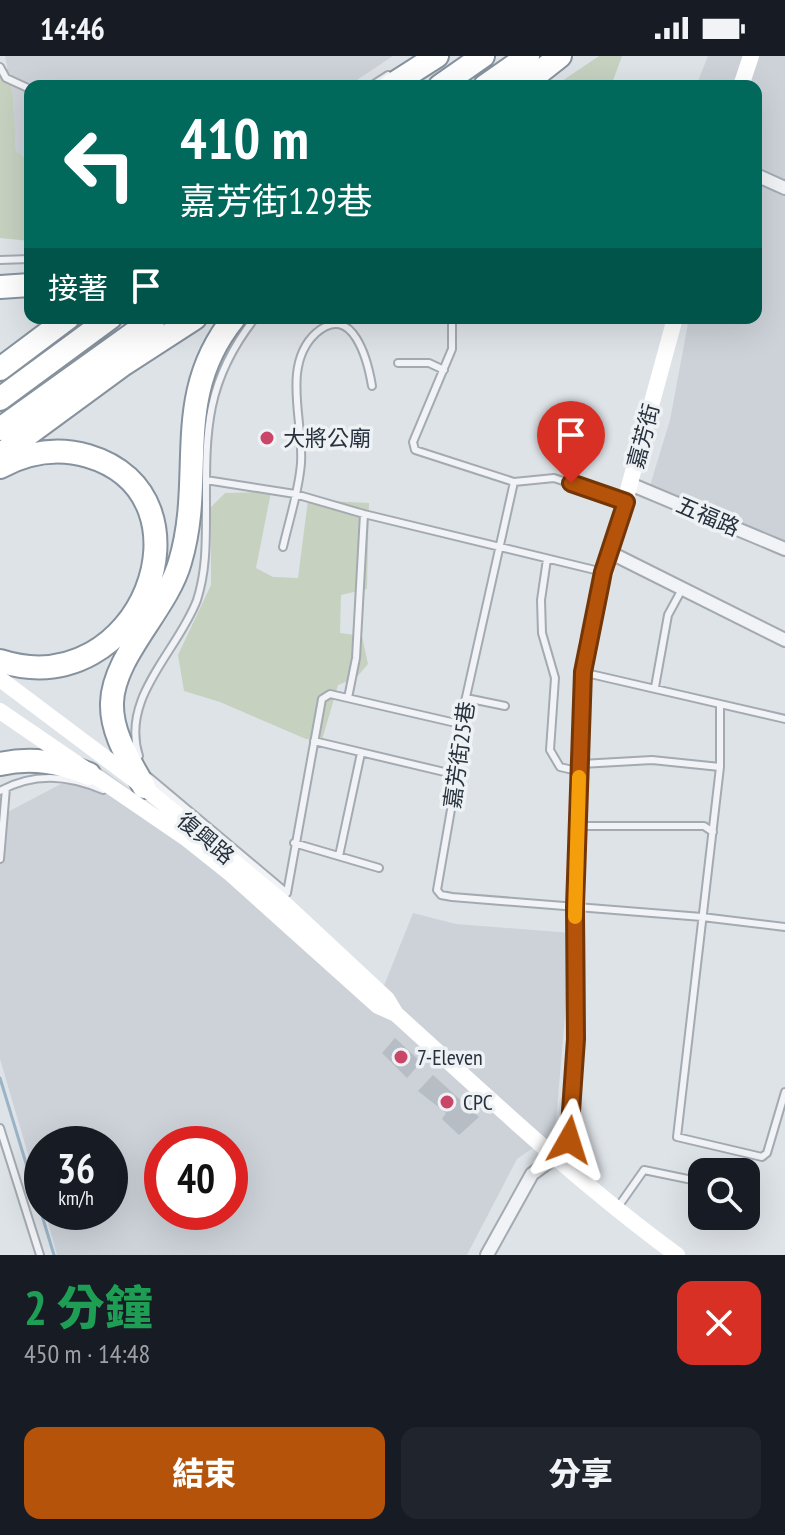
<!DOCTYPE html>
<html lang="zh-TW">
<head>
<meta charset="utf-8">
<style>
	body { margin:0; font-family:"PT Sans Narrow","Noto Sans TC",sans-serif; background:#20242c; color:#f1f3f6; height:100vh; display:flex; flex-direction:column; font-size:30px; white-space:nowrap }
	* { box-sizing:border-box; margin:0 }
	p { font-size:26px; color:#9ea1a6 }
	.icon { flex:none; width:44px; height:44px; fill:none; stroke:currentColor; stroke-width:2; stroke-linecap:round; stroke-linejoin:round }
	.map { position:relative; height:1199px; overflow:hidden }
	.drawer { display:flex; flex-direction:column; background:#171b24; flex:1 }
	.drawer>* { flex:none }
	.guide { position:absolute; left:24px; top:24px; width:738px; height:244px; border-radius:16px; box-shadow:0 8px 32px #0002; background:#00695c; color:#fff; overflow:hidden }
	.fabs { position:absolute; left:688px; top:1102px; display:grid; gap:16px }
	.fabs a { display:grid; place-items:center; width:72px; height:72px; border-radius:16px; background:#171b24; box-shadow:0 8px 32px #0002; font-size:40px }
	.speed { position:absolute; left:24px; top:1070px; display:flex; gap:16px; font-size:40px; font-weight:700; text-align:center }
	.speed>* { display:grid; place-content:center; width:104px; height:104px; border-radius:50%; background:#171b24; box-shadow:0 8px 32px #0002; line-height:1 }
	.speed small { font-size:20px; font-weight:400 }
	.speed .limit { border:12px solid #d22; background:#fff; color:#111 }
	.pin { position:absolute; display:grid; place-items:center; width:68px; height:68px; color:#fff; margin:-82px -34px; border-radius:50% 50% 50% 0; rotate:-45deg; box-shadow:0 0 8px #0007 }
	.pin .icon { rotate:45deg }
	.me { position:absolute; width:88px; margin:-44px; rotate:6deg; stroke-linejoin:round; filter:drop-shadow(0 0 6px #0008) }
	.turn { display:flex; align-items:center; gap:28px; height:168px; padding:0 24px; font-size:36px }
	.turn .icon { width:104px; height:104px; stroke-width:2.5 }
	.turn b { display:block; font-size:56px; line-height:68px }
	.then { display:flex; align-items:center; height:76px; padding:0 24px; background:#0003; gap:16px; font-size:30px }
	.round { display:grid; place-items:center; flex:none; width:84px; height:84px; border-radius:16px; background:#20242c }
	.headline { display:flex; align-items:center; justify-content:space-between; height:136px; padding:0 24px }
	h1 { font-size:48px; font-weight:800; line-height:60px; color:#1e9e55 }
	.button { display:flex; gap:16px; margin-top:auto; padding:16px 24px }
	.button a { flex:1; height:92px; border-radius:16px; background:#b45309; color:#fff; font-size:32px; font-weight:800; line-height:92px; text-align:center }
	.button a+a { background:#20242c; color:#f1f3f6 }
	.status { display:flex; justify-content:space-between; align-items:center; height:56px; padding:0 40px; background:#171b24; direction:ltr }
	.status svg { height:22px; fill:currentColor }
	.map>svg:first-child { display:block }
	.built { fill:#cdd2d9; fill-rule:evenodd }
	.green { fill:#c6d1c0 }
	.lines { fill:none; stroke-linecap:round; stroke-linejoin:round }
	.stream { stroke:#9ab4c7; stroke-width:3 }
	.building { fill:#b6bdc4 }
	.lane-casing { stroke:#a4aab2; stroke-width:10 }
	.street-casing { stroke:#a4aab2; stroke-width:16 }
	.highway-casing { stroke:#86929e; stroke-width:26 }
	.lane { stroke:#f1f3f6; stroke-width:6 }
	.street { stroke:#f1f3f6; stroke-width:12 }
	.secondary { stroke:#fff; stroke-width:16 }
	.highway { stroke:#fff; stroke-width:22 }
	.route-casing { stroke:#753606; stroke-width:20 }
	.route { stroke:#b45309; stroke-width:14 }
	.slow { stroke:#f59e0b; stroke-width:14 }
	.poi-dot { fill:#ca4668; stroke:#eef2f5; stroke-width:3 }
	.labels { text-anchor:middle; stroke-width:7; stroke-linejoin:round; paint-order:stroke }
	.street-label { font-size:22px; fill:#28323e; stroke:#eef2f5 }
	.poi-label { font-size:22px; fill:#28323e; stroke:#eef2f5; text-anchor:start }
</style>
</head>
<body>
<div class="status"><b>14:46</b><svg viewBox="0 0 49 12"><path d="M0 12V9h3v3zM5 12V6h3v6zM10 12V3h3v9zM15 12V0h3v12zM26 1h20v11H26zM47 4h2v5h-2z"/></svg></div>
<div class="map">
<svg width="785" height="1199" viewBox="0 0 785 1199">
	<rect width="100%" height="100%" fill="#dee3e8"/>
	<path class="built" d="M 5,0 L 393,0 L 348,30 L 30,30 L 30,105 L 16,95 L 13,40 Z
		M 708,0 L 785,0 L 785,493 L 649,433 L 670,364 L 689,262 L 756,262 L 756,30 L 696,30 Z
		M 97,709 L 198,783 L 381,937 L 413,857 L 456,868 L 572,877 L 555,1077 L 517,1103 L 467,1199 L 57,1199 L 45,1156 L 110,1156 L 110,1088 L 42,1088 L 42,1146 L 0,1003 L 0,760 ZM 162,1088 L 230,1088 L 230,1156 L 162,1156 Z"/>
	<path class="green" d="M 599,0 L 622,0 L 611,30 L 566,30 L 559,27 Z
		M 0,13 L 8,13 L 13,40 L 16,95 L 30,105 L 30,185 L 0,182 Z
		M 271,436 L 256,512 L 273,521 L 298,522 L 308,444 L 369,447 L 367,533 L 341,539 L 340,577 L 362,580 L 368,608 L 356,622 L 338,629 L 322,684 L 306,683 L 220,646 L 184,635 L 178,599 L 211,529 L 211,451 L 225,437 Z"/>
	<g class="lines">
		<path class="stream" d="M 0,1022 L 54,1199"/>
	</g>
	<path class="building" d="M 395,982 L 421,1006 L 407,1022 L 382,997 Z
		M 433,1019 L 479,1061 L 459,1079 L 442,1063 L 446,1057 L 418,1035 Z"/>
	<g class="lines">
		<g class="lane-casing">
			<path id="lane" d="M 0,11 L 6,22 L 30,33
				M 371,30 L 388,19
				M 0,204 L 30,203
				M 452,262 L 452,293 L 413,386 L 415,394 L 514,426 L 554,422 L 622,445
				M 398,307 L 429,307 L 444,314
				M 206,424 L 295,438 L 364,458 L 603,516
				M 514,426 L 460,668 L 457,719 L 437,834 L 441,839 L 452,841 L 702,861 L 785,871
				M 283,491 C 289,464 299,435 301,407 C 304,366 281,309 316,277 C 353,245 368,306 372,330
				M 547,503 L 541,544 L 542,577 L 555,622 L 550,694 L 560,711 L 577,715
				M 586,617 L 785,663
				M 655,631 L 668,559 L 681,535
				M 348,642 L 356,602 L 364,458
				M 466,642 L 505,650
				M 720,648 L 720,711 L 677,1081 L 762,1101 L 767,1097 L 785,1036
				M 314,685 L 457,719
				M 139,700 C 120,641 178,595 197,544 C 206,516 206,488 206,459 C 206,379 203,328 255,262
				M 581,708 L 652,704 L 720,711
				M 149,721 L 287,837
				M 0,735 C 34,716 68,719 103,734
				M 581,770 L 704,770 L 713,776
				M 294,787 L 379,812
				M 339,800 L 361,697
				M 0,803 L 6,732
				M 287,837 L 322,643 L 330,638 L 460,668
				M 0,1072 L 40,1199
				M 746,1135 L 754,1137
				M 618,1151 L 644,1114 L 702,1126"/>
		</g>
		<g class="street-casing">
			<path id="street" d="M 756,119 L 785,132
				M 630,428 L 785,493
				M 611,497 L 785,584
				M 487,1199 L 532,1118 L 555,1101"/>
		</g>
		<g class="highway-casing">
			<path id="highway" d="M 390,30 L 437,0
				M 440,30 L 483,0
				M 485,30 L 528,0
				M 522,30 L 560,0
				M 0,231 L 30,229
				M 0,313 L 68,262
				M 0,343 L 110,262
				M 0,373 L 155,262
				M 0,399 L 124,308 L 195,262
				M 0,411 C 28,396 57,391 88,400 C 220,439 141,650 0,605
				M 0,708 C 32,701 59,706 89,718
				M 144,731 C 130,705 111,678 112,647 C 113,600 167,553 180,506 C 206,419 170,341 234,262"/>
		</g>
		<use href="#lane" class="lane"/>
		<use href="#street" class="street"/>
		<path class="secondary" d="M 741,30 L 751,0
			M 0,623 L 144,731 L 285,848 L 387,943 L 396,958 C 488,1041 577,1126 677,1199
			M 0,655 L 187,783 L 231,818 L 378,950 L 396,958
			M 555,1101 L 569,1084 L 572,1070 L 576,983 L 579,715 L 586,588 L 675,262"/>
		<use href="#highway" class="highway"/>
	</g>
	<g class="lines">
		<g class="route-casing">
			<path id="route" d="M 569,1084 L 576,983 L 575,851 L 583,616 L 603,516 L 626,446 L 571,427"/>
		</g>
		<use href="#route" class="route"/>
		<path class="slow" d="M 575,861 L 579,721"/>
	</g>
	<g class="poi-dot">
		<circle cx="267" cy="382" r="8"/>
		<circle cx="401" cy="1001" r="8"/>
		<circle cx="447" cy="1046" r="8"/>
	</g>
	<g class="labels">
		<g class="street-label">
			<text transform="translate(643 380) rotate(-75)" y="8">嘉芳街</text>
			<text transform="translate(708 460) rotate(23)" y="8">五福路</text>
			<text transform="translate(459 699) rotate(-82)" y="8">嘉芳街25巷</text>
			<text transform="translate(206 782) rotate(40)" y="8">復興路</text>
		</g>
		<g class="poi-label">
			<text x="283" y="390">大將公廟</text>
			<text x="417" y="1009">7-Eleven</text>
			<text x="463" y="1054">CPC</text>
		</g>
	</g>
</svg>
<div class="fabs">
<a><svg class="icon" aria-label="search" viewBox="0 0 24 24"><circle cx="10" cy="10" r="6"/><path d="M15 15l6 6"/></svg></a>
</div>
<div class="speed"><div>36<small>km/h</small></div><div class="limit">40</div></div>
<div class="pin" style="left:571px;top:427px;background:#d93025"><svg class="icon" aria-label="arrive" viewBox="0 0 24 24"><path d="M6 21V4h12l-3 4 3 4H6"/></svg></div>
<svg class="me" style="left:569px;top:1084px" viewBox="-20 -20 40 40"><path d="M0-17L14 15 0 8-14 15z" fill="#b45309" stroke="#fff" stroke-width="4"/></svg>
<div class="guide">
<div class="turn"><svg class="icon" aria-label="left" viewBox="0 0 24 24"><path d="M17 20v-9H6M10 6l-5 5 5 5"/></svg><div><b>410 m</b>嘉芳街129巷</div></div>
<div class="then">接著<svg class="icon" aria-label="arrive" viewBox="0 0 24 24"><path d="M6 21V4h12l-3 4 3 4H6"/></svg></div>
</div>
</div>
<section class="drawer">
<div class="headline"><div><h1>2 分鐘</h1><p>450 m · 14:48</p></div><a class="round" style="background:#d93025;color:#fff"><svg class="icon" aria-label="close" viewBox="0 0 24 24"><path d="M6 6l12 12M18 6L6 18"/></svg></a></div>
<div class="button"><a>結束</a><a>分享</a></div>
</section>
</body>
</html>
